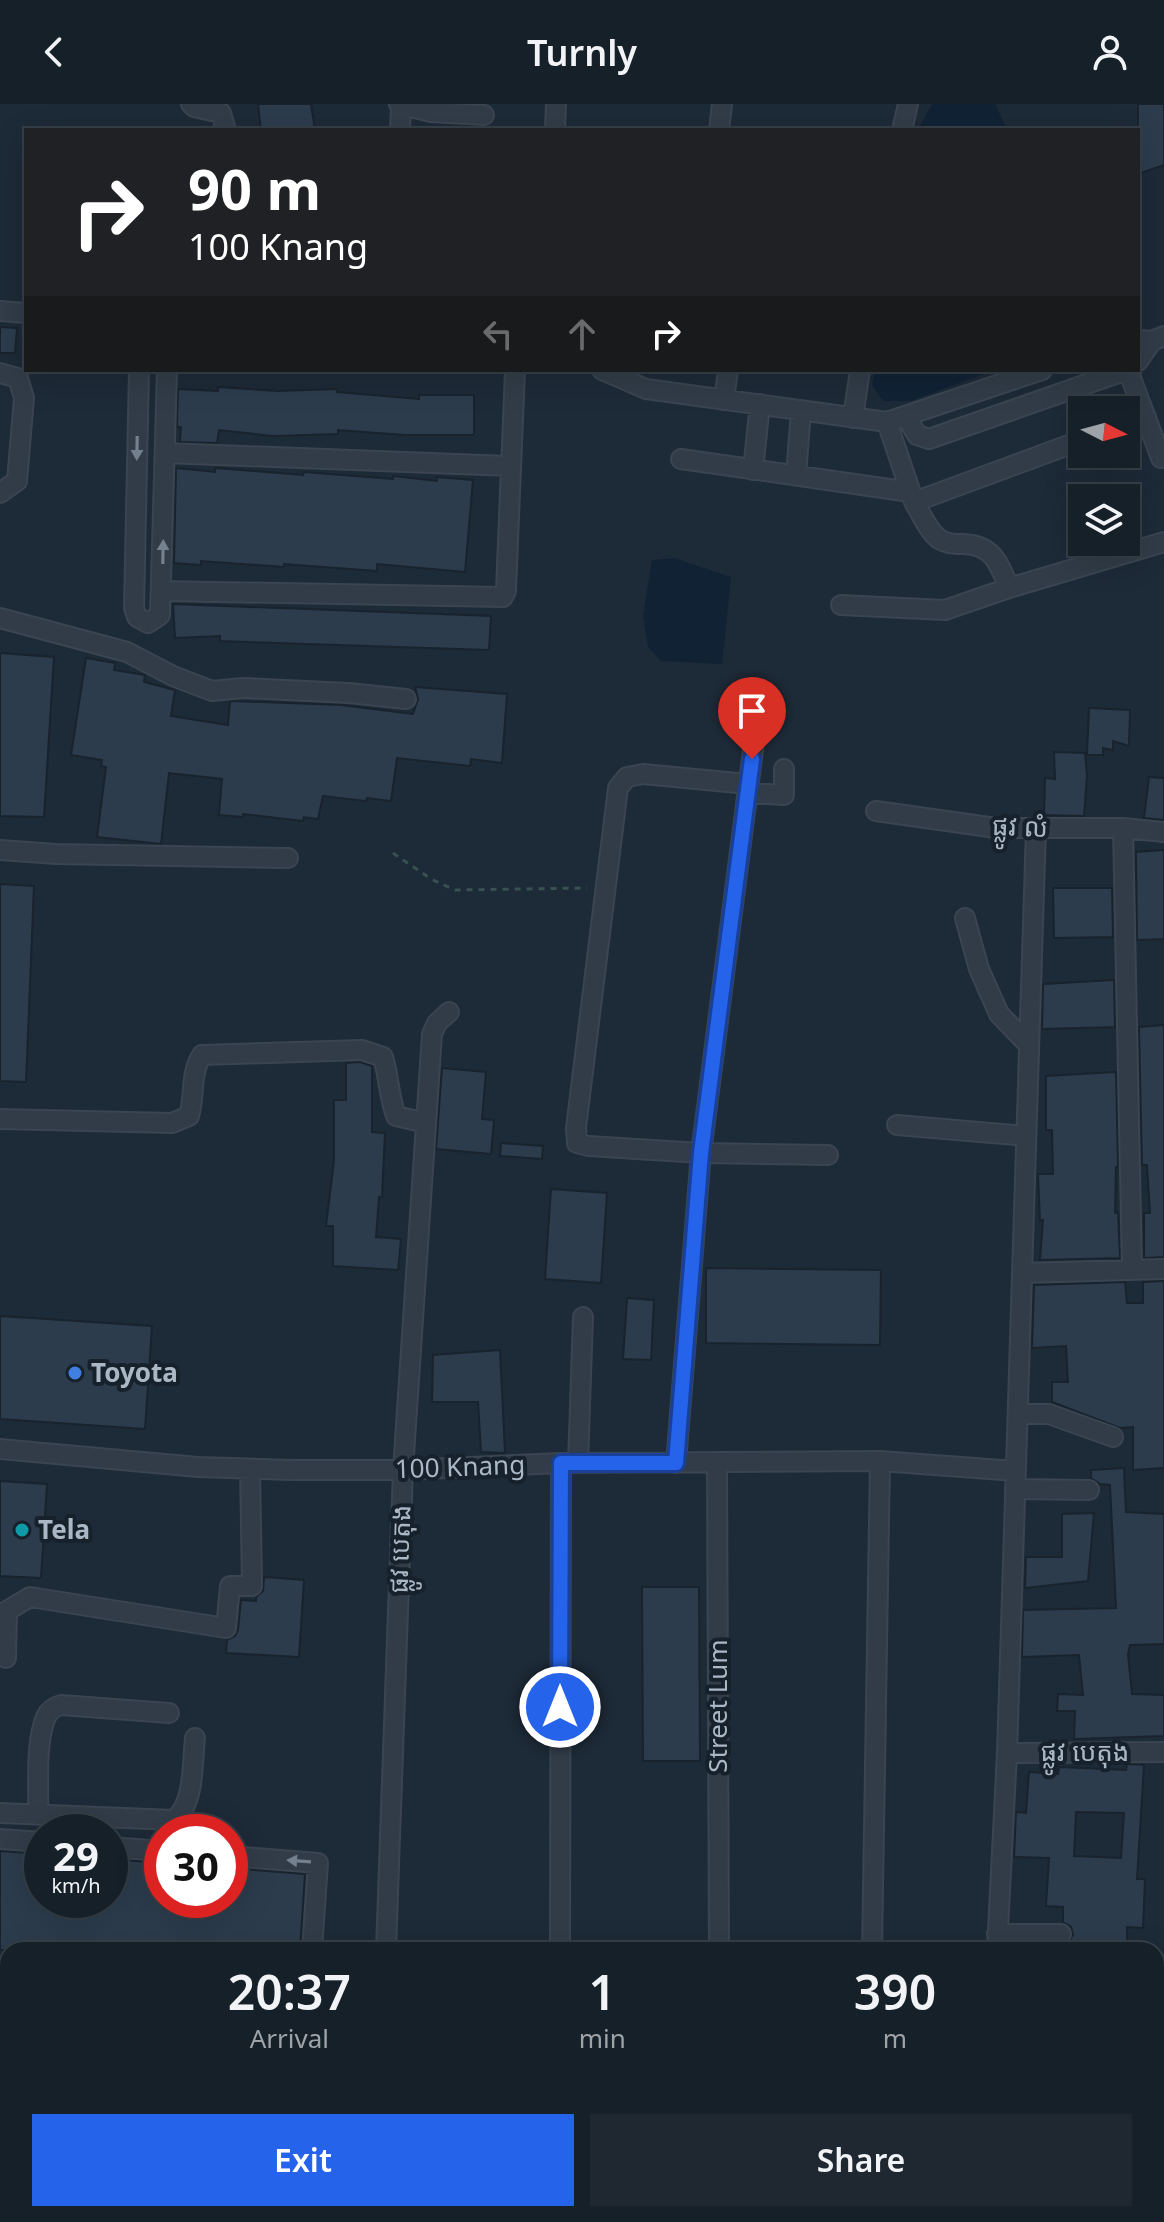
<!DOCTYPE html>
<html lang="en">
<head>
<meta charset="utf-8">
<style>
	body { margin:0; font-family:"Noto Sans","Noto Sans Khmer",sans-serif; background:#1f2831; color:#f1f3f6; height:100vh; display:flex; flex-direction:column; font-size:30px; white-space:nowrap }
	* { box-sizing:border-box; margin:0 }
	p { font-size:26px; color:#9ea3a8 }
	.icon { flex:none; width:44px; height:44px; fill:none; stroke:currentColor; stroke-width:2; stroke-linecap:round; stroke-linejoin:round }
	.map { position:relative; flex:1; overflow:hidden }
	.side { position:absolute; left:0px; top:1838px; width:1164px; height:280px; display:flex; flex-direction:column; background:#162029; border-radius:24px 24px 0 0; box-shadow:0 8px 32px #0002,0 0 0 2px #353e46 }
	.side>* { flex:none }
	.hud { position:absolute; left:24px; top:24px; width:1116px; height:244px; border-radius:0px; box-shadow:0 8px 32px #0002,0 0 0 2px #353e46; background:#202124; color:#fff; overflow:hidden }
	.needle { width:52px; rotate:96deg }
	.tools { position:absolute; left:1068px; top:292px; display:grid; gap:16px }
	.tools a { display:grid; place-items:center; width:72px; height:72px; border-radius:0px; background:#162029; box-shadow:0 8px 32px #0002,0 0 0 2px #353e46; font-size:40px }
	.speed { position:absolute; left:24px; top:1710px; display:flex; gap:16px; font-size:40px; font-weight:700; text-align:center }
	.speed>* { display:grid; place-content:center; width:104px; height:104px; border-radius:50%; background:#162029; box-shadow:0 8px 32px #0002,0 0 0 2px #353e46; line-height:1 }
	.speed small { font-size:20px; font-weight:400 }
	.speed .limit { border:12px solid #d22; background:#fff; color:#111 }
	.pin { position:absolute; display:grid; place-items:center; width:68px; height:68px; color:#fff; margin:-82px -34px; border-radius:50% 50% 50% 0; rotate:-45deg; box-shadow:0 0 8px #0007 }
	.pin .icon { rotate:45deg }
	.me { position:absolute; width:88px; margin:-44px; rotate:0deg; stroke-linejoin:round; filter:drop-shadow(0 0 6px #0008) }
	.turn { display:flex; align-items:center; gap:28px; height:168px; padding:0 32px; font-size:36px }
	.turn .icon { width:104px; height:104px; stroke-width:2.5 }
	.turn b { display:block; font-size:56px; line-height:68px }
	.lanes { display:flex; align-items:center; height:76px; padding:0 32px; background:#0003; justify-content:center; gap:40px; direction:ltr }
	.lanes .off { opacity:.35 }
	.eta { display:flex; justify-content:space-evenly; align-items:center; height:136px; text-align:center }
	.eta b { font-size:48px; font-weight:600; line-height:56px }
	.cta { display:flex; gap:16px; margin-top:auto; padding:16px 32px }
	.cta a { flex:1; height:92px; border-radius:0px; background:#2563eb; color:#fff; font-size:32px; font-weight:600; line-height:92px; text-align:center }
	.cta a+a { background:#1f2831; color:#f1f3f6 }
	header { display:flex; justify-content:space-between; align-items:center; height:104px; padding:0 32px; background:#162029; font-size:36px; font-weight:600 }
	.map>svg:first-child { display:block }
	.water { fill:#112235 }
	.building { fill:#2c3c4c; stroke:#19232e; stroke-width:2; fill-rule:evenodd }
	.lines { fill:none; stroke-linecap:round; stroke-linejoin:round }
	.minor-casing { stroke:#3a4551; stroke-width:22 }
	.path { stroke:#385151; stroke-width:3; stroke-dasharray:6 6; stroke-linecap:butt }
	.minor { stroke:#313c48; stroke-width:18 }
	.oneway { fill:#74808d }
	.route-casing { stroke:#184099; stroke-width:20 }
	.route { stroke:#2563eb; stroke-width:14 }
	.shop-dot { fill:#3f7fe0; stroke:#17212c; stroke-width:3 }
	.culture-dot { fill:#0f9aa8; stroke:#17212c; stroke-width:3 }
	.labels { text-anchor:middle; stroke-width:8; stroke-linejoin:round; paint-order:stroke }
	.street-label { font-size:26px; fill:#aab7c5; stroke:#17212c }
	.poi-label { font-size:26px; font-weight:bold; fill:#aab7c5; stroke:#17212c; text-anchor:start }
</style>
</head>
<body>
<header><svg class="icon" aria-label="back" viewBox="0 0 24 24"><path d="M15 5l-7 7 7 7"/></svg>Turnly<svg class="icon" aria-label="person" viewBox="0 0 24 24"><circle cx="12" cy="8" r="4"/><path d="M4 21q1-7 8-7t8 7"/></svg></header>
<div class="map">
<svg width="1164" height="2118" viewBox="0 0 1164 2118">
	<rect width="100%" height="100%" fill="#1d2a37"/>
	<path class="water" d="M 932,0 L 995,0 L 1007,26 L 918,26 Z
		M 875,266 L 994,266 L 911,297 L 883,297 L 872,281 Z
		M 674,454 L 731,473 L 722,560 L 661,557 L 648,543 L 643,512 L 652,456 Z"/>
	<path class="building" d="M 258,0 L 311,0 L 315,26 L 261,26 Z
		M 1138,0 L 1164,0 L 1164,61 L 1138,70 Z
		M 0,223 L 17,224 L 15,249 L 0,249 Z
		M 218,283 L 278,287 L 337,285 L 337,288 L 419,295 L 419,291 L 474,291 L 474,331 L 405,331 L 338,326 L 338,330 L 273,332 L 219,326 L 217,339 L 180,338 L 181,323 L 177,323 L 178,285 L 218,287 Z
		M 176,364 L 215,368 L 215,364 L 303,371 L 304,368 L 393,375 L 393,372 L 437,377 L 437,373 L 473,376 L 465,468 L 377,460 L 377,467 L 284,460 L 284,463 L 201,457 L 201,461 L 174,459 Z
		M 173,500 L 491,512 L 489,546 L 220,537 L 220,532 L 175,534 Z
		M 0,549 L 54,553 L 44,713 L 0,712 Z
		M 86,554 L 115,559 L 114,566 L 145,571 L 144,578 L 175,586 L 171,612 L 228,621 L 230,597 L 341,601 L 413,610 L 418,595 L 415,583 L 507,590 L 502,659 L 471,655 L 470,662 L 397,654 L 391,697 L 367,694 L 366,697 L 323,692 L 318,715 L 304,713 L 303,717 L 243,710 L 243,713 L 219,711 L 222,675 L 169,669 L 161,740 L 97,733 L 106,663 L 101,662 L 102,656 L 71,651 Z
		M 1089,604 L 1130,606 L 1129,642 L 1113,637 L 1113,646 L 1103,644 L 1103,651 L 1087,651 Z
		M 1054,648 L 1085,649 L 1087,671 L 1084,712 L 1044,711 L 1045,674 L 1055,675 Z
		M 1149,673 L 1164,674 L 1164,716 L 1144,714 Z
		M 1164,746 L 1164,835 L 1137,836 L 1136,748 Z
		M 0,780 L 34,782 L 26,978 L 0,977 Z
		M 1053,784 L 1112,784 L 1113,833 L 1054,834 Z
		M 1114,876 L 1115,923 L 1042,925 L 1043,880 Z
		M 1164,921 L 1164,1153 L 1144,1154 L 1144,1109 L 1150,1109 L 1147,1061 L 1142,1061 L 1139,923 Z
		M 360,958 L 372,962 L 372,1028 L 385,1029 L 382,1093 L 379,1093 L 376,1133 L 401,1135 L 398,1166 L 333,1162 L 333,1122 L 326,1122 L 334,1056 L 334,996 L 346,996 L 346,959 Z
		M 442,964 L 486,968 L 482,1015 L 494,1016 L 491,1050 L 436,1045 Z
		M 1116,968 L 1118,1063 L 1116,1063 L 1115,1109 L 1118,1108 L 1120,1154 L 1040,1156 L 1043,1116 L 1040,1117 L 1038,1070 L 1053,1070 L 1052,1026 L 1046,1026 L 1046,972 Z
		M 501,1039 L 543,1042 L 542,1055 L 500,1052 Z
		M 551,1085 L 607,1089 L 601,1179 L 545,1175 Z
		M 706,1164 L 881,1166 L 880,1241 L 706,1239 Z
		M 1164,1177 L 1164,1364 L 1133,1366 L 1133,1323 L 1120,1324 L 1052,1298 L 1052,1278 L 1068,1278 L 1066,1242 L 1032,1244 L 1034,1181 L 1125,1178 L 1127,1199 L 1143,1199 L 1143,1178 Z
		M 627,1194 L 654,1196 L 651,1256 L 623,1255 Z
		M 0,1212 L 152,1222 L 145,1325 L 0,1315 Z
		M 500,1246 L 505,1349 L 481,1348 L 478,1298 L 432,1298 L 433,1251 Z
		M 1124,1364 L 1126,1408 L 1164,1410 L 1164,1540 L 1130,1541 L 1128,1550 L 1132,1590 L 1164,1591 L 1164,1632 L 1074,1635 L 1075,1607 L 1057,1607 L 1058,1590 L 1083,1591 L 1079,1551 L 1022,1553 L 1023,1506 L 1116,1504 L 1110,1381 L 1100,1380 L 1091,1374 L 1091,1366 Z
		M 0,1377 L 47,1380 L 41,1474 L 0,1472 Z
		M 1094,1409 L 1088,1477 L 1025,1484 L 1026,1453 L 1062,1453 L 1062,1410 Z
		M 264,1473 L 304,1476 L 299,1553 L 226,1549 L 227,1536 L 235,1532 L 238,1526 L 241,1496 L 256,1497 L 256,1493 L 263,1487 Z
		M 642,1483 L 699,1483 L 700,1657 L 643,1657 Z
		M 1127,1660 L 1144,1661 L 1137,1775 L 1145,1775 L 1143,1824 L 1127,1823 L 1127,1846 L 1018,1846 L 1018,1842 L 1066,1841 L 1073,1831 L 1071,1823 L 1063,1818 L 1063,1803 L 1046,1802 L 1049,1754 L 1014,1753 L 1016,1708 L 1026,1709 L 1029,1668 L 1058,1670 L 1059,1663 L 1126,1666 ZM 1076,1708 L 1124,1709 L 1121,1754 L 1074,1752 Z
		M 0,1747 L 42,1750 L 42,1796 L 110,1796 L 110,1755 L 162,1759 L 162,1796 L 230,1796 L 230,1764 L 305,1770 L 300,1846 L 0,1846 Z"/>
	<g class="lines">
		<g class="minor-casing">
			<path id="minor" d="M 191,0 L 194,3 L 221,9 L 226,26
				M 399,0 L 431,8 L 484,11
				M 400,26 L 401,1
				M 555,26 L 556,0
				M 719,26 L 722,0
				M 902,26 L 908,0
				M 0,207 L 26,209
				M 1138,236 L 1152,237 L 1164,232
				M 1138,257 L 1152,237
				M 139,266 L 134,504 L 137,513 L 148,519 L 160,511 L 167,266
				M 602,266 L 646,285 L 887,318 L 1042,266
				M 1128,266 L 1161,354
				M 0,269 L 18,274 L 24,294 L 17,377 L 0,389
				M 724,296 L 728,266
				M 906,312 L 917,331 L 929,335 L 1127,266
				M 853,314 L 860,266
				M 887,318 L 914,398 L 1082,336
				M 1126,320 L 1146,313
				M 165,349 L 511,362
				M 681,355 L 910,388
				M 753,366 L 760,300
				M 796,371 L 801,307
				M 914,398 C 921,409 928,427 939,435 C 947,440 954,440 963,440 C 993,441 999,459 1009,484
				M 162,487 L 503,493 L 506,487 L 515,266
				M 841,501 L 945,506 L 1009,484 L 1164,438
				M 0,514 L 127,548 L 173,572 L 212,587 L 243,584 L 349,589 L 406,595
				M 748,680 L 643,670 L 627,673 L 618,684 L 576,1024 L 577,1039 L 588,1042 L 701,1049 L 828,1051
				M 747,689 L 784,691 L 784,665
				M 876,707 L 996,724 L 1123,724 L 1164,728
				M 1123,724 L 1132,1166
				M 0,746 L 56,750 L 288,754
				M 965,814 L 979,865 L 999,910 L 1029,941
				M 0,1015 L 172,1019 L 189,1012 C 195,992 190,969 202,951 L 362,946 L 383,953 C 389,973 389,993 396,1012 L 426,1019
				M 897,1021 L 1026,1032
				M 1022,1169 L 1164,1165
				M 1018,1310 L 1049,1310 L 1113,1333
				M 0,1345 L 198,1363 L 291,1366 L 403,1366 L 561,1359 L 880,1357 L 1016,1367
				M 717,1358 L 719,1846
				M 578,1359 L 583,1213
				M 676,1359 L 701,1049 L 755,631
				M 1015,1385 L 1089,1386
				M 0,1511 L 30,1493 L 226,1524 L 230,1482 L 252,1482 L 250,1365
				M 6,1554 L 7,1509
				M 1007,1649 L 1164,1648
				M 0,1709 L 174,1716 C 195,1699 192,1660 195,1634
				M 38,1711 C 39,1682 35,1639 46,1613 C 49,1606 54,1603 61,1601 L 169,1609
				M 0,1735 L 42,1738
				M 110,1743 L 162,1747
				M 230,1752 L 318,1759 L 312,1846
				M 997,1830 L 1061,1830
				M 386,1846 L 403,1366 L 432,930 L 437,919 L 449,908
				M 560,1846 L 561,1359
				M 872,1846 L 880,1357
				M 997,1846 L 1007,1649 L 1036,724
				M 1156,1919 L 1164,1919
				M 1156,2045 L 1164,2045
				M 387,2110 L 390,2118
				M 575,2110 L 575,2118
				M 294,2118 L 295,2110
				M 365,2118 L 366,2110
				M 665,2118 L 665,2110
				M 852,2118 L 852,2110
				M 983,2118 L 983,2110"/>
		</g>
		<path class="path" d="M 393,749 L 431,775 L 455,786 L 587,784"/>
		<use href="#minor" class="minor"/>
	</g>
	<defs><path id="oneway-solid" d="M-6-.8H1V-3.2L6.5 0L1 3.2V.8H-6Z" transform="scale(2)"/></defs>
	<g class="oneway">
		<use href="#oneway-solid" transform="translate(137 344) rotate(91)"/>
		<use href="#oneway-solid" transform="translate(163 448) rotate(-89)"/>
		<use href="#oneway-solid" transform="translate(299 1757) rotate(-176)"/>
	</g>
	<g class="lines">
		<g class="route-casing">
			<path id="route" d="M 560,1603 L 561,1359 L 676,1359 L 701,1049 L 752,655"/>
		</g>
		<use href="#route" class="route"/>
	</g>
	<circle class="shop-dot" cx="75" cy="1269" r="8"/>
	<circle class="culture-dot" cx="22" cy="1426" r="8"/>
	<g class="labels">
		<g class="street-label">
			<text transform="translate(1020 723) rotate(2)" y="9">ផ្លូវ លំ</text>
			<text transform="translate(460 1363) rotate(-2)" y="9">100 Knang</text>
			<text transform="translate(400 1445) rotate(-88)" y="9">ផ្លូវ បេតុង</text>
			<text transform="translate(718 1602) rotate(-90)" y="9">Street Lum</text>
			<text x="1085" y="1657">ផ្លូវ បេតុង</text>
		</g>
		<g class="poi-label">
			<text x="91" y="1278">Toyota</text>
			<text x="38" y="1435">Tela</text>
		</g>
	</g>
</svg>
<div class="tools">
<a><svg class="needle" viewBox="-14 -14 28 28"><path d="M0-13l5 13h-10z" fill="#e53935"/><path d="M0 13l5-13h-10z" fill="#9ea3a8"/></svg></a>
<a><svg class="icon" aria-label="layers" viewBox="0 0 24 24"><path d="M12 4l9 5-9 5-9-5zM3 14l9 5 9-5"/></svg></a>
</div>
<div class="speed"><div>29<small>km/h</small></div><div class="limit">30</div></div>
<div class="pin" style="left:752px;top:655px;background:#d93025"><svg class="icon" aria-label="arrive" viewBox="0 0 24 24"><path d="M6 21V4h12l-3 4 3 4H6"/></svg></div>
<svg class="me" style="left:560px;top:1603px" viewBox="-20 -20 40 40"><circle r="17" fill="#2563eb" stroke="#fff" stroke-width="3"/><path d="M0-11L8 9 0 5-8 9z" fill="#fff"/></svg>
<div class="hud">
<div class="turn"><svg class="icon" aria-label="right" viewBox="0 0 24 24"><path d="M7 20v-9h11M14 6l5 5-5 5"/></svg><div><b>90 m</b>100 Knang</div></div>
<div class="lanes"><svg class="icon off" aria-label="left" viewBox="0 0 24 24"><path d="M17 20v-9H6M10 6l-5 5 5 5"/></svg><svg class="icon off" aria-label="ahead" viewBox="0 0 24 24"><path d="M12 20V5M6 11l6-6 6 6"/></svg><svg class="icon" aria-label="right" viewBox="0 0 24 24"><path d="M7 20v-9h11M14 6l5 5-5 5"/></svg></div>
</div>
<section class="side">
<div class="eta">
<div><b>20:37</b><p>Arrival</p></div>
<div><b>1</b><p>min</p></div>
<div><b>390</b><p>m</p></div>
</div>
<div class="cta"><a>Exit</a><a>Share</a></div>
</section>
</div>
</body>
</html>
